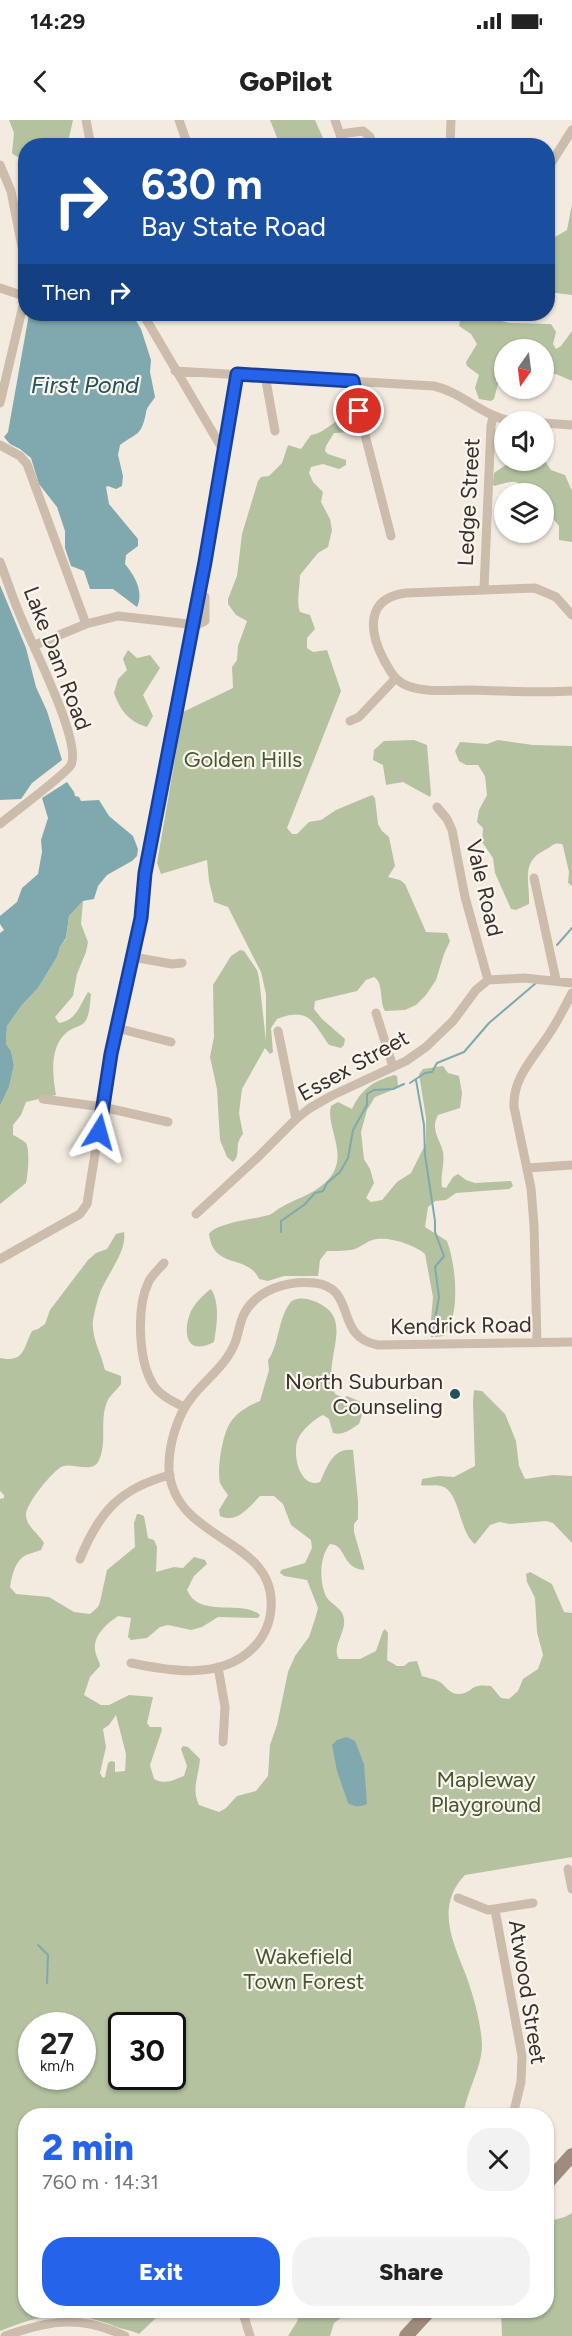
<!DOCTYPE html>
<html lang="en">
<head>
<meta charset="utf-8">
<style>
	body { margin:0; font-family:Figtree,sans-serif; background:#f2f2f2; color:#222; height:100vh; display:flex; flex-direction:column; font-size:22px; white-space:nowrap }
	* { box-sizing:border-box; margin:0 }
	p { font-size:20px; color:#767676 }
	.icon { flex:none; width:33px; height:33px; fill:none; stroke:currentColor; stroke-width:2; stroke-linecap:round; stroke-linejoin:round }
	.map { position:relative; flex:1; overflow:hidden }
	.drawer { position:absolute; left:18px; top:1988px; width:536px; height:210px; display:flex; flex-direction:column; background:#fff; border-radius:24px; box-shadow:0 2px 4px #0004 }
	.drawer>* { flex:none }
	.guide { position:absolute; left:18px; top:18px; width:537px; height:183px; border-radius:24px; box-shadow:0 2px 4px #0004; background:#1a4fa0; color:#fff; overflow:hidden }
	.needle { width:39px; rotate:194deg }
	.fabs { position:absolute; left:494px; top:219px; display:grid; gap:12px }
	.fabs a { display:grid; place-items:center; width:60px; height:60px; border-radius:50%; background:#fff; box-shadow:0 2px 4px #0004; font-size:30px }
	.speed { position:absolute; left:18px; top:1892px; display:flex; gap:12px; font-size:30px; font-weight:700; text-align:center }
	.speed>* { display:grid; place-content:center; width:78px; height:78px; border-radius:50%; background:#fff; box-shadow:0 2px 4px #0004; line-height:1 }
	.speed small { font-size:15px; font-weight:400 }
	.speed .limit { border:3px solid #111; border-radius:9px; background:#fff; color:#111 }
	.pin { position:absolute; display:grid; place-items:center; width:51px; height:51px; color:#fff; margin:-26px; border:3px solid #fff; border-radius:50%; box-shadow:0 2px 6px #0007 }
	.me { position:absolute; width:66px; margin:-33px; rotate:8deg; stroke-linejoin:round; filter:drop-shadow(0 0 4px #0008) }
	.turn { display:flex; align-items:center; gap:21px; height:126px; padding:0 24px; font-size:27px }
	.turn .icon { width:78px; height:78px; stroke-width:2.5 }
	.turn b { display:block; font-size:42px; line-height:51px }
	.then { display:flex; align-items:center; height:57px; padding:0 24px; background:#0003; gap:12px; font-size:22px }
	.round { display:grid; place-items:center; flex:none; width:63px; height:63px; border-radius:24px; background:#f2f2f2 }
	.summary { display:flex; align-items:center; justify-content:space-between; height:102px; padding:0 24px }
	h1 { font-size:36px; font-weight:800; line-height:45px; color:#2563eb }
	.action { display:flex; gap:12px; margin-top:auto; padding:12px 24px }
	.action a { flex:1; height:69px; border-radius:24px; background:#2563eb; color:#fff; font-size:24px; font-weight:800; line-height:69px; text-align:center }
	.action a+a { background:#f2f2f2; color:#222 }
	.status { display:flex; justify-content:space-between; align-items:center; height:42px; padding:0 30px; background:#fff; direction:ltr }
	.status svg { height:16px; fill:currentColor }
	header { display:flex; justify-content:space-between; align-items:center; height:78px; padding:0 24px; background:#fff; font-size:27px; font-weight:800 }
	.map>svg:first-child { display:block }
	.green { fill:#b4c2a0; fill-rule:evenodd }
	.water { fill:#7fa9af }
	.lines { fill:none; stroke-linecap:round; stroke-linejoin:round }
	.stream { stroke:#7fa9af; stroke-width:2 }
	.street { stroke:#cbbcac; stroke-width:9 }
	.secondary { stroke:#9f8c7d; stroke-width:14 }
	.route-casing { stroke:#184099; stroke-width:15 }
	.route { stroke:#2563eb; stroke-width:10 }
	.poi-dot { fill:#21515a; stroke:#faf5ed; stroke-width:2 }
	.labels { text-anchor:middle; stroke-width:4.5; stroke-linejoin:round; paint-order:stroke }
	.street-label { font-size:22px; fill:#39302b; stroke:#faf5ed }
	.park-label { font-size:22px; fill:#45572f; stroke:#faf5ed }
	.poi-label { font-size:22px; fill:#39302b; stroke:#faf5ed; text-anchor:end }
	.water-label { font-size:24px; font-style:italic; fill:#21515a; stroke:#faf5ed }
</style>
</head>
<body>
<div class="status"><b>14:29</b><svg viewBox="0 0 49 12"><path d="M0 12V9h3v3zM5 12V6h3v6zM10 12V3h3v9zM15 12V0h3v12zM26 1h20v11H26zM47 4h2v5h-2z"/></svg></div>
<header><svg class="icon" aria-label="back" viewBox="0 0 24 24"><path d="M15 5l-7 7 7 7"/></svg>GoPilot<svg class="icon" aria-label="share" viewBox="0 0 24 24"><path d="M12 15V3M7 8l5-5 5 5M5 13v7h14v-7"/></svg></header>
<div class="map">
<svg width="572" height="2216" viewBox="0 0 572 2216">
	<rect width="100%" height="100%" fill="#f3ebe0"/>
	<path class="green" d="M 9,0 L 73,0 L 68,22 L 51,25 L 26,26 L 25,40 L 14,35 L 12,33 L 14,13 Z
		M 270,0 L 315,0 L 326,25 L 280,25 Z
		M 572,84 L 572,175 L 548,172 L 548,121 L 567,110 Z
		M 461,197 L 495,199 L 509,203 L 551,204 L 556,212 L 553,224 L 556,229 L 561,226 L 572,211 L 572,261 L 556,254 L 543,255 L 543,230 L 504,230 L 504,260 L 498,264 L 494,279 L 491,281 L 479,279 L 475,268 L 479,255 L 467,246 L 466,242 L 477,224 L 471,214 L 459,206 Z
		M 348,299 L 352,300 L 353,312 L 334,313 L 326,326 L 325,331 L 328,334 L 346,340 L 346,345 L 339,349 L 323,344 L 311,347 L 309,353 L 313,362 L 323,372 L 321,382 L 330,399 L 332,410 L 328,427 L 318,433 L 300,455 C 300,466 296,482 300,492 L 310,495 L 315,509 L 307,518 L 307,528 L 313,532 L 327,530 L 341,571 L 287,708 L 292,714 L 297,714 L 309,702 L 321,700 L 336,690 L 372,675 L 375,678 L 378,704 L 382,711 L 389,717 L 395,746 L 388,757 L 400,760 L 405,764 L 426,812 L 447,813 L 450,821 L 444,834 L 436,860 L 426,875 L 416,885 L 405,890 L 385,891 C 379,881 384,863 374,857 L 366,860 L 357,871 L 315,881 L 314,889 L 322,899 L 345,919 L 344,925 L 341,928 L 329,925 C 313,903 310,886 277,899 L 271,908 L 273,932 L 270,934 L 265,928 L 242,969 L 239,993 L 243,1014 C 233,1026 242,1033 233,1042 L 227,1037 L 220,1020 L 217,969 L 210,937 L 214,917 L 213,865 L 231,836 L 240,830 L 244,831 L 257,850 L 259,858 L 266,921 L 266,874 L 261,852 L 228,787 L 214,782 L 209,761 L 207,740 L 161,754 L 157,743 L 183,592 L 233,568 L 232,547 L 237,540 L 238,526 L 247,501 L 236,495 L 228,484 L 228,479 L 237,456 L 242,414 L 258,361 L 261,357 L 269,356 L 282,343 L 288,325 L 301,329 L 311,315 C 326,313 332,299 348,299 Z
		M 543,338 L 551,350 L 565,355 L 572,371 L 572,422 L 559,420 L 559,406 L 549,394 L 549,382 L 543,374 L 530,373 C 514,359 517,360 494,366 L 493,364 L 494,353 L 513,340 L 543,340 Z
		M 128,530 L 137,538 L 150,535 L 160,548 L 143,575 L 153,596 L 147,607 C 129,602 120,590 114,573 L 118,559 L 127,550 L 123,539 Z
		M 414,620 L 427,625 L 431,674 L 430,677 L 403,662 L 386,665 L 383,645 L 373,640 L 374,630 L 384,621 Z
		M 498,620 L 533,625 L 572,626 L 572,766 L 568,763 L 569,752 L 563,726 L 562,724 C 553,722 553,726 545,730 C 520,742 530,761 529,784 L 516,790 L 511,789 L 495,753 L 493,738 L 482,722 L 483,708 L 477,702 L 479,690 L 487,675 L 485,656 L 478,645 L 466,645 L 459,641 L 455,631 L 460,622 L 487,624 Z
		M 83,781 L 81,804 L 88,822 L 86,832 L 77,854 L 73,876 L 55,897 L 59,903 C 76,901 80,885 88,872 L 91,874 C 90,882 90,891 87,898 C 85,905 78,906 72,909 C 49,921 52,954 56,975 L 26,982 L 21,995 L 13,1005 L 13,1015 C 17,1017 23,1020 26,1023 C 30,1030 28,1054 26,1063 L 0,1084 L 0,986 L 9,967 L 14,945 L 11,931 L 6,924 L 7,906 L 22,885 L 38,868 L 57,837 L 60,827 L 66,819 L 69,796 Z
		M 443,946 L 448,953 L 459,956 L 462,973 L 460,988 L 438,995 C 430,1010 440,1019 443,1032 C 445,1044 440,1055 442,1067 L 446,1068 L 453,1057 L 458,1054 L 466,1060 L 475,1063 L 511,1061 L 513,1066 L 509,1069 L 456,1073 L 446,1080 L 435,1081 L 428,1087 L 425,1107 L 447,1121 C 456,1145 461,1196 444,1216 L 435,1217 L 430,1211 L 433,1177 L 425,1134 C 415,1125 391,1117 377,1119 C 368,1120 363,1126 355,1129 C 347,1131 336,1131 327,1131 L 320,1140 L 318,1156 L 284,1156 L 268,1161 L 259,1159 C 247,1133 214,1151 209,1114 C 216,1103 255,1099 269,1095 C 274,1093 276,1090 280,1088 C 298,1077 326,1071 335,1049 C 344,1029 326,1004 331,986 L 338,982 L 352,989 C 361,969 374,961 394,955 L 397,956 L 398,966 L 395,969 L 375,977 L 367,990 L 361,1012 L 364,1039 L 370,1049 L 374,1063 L 366,1078 L 371,1082 L 382,1080 L 397,1062 L 411,1053 L 426,1023 L 426,998 L 419,954 L 423,949 Z
		M 124,1112 C 127,1130 110,1151 102,1168 C 98,1176 95,1190 93,1200 C 91,1217 101,1233 105,1250 L 121,1256 L 121,1264 C 117,1270 109,1276 107,1282 C 99,1301 108,1324 98,1342 C 91,1353 74,1343 63,1346 C 53,1350 24,1386 26,1396 C 27,1407 39,1414 44,1423 L 41,1430 C 36,1432 31,1433 26,1435 C 15,1441 12,1455 10,1467 L 16,1474 L 49,1477 L 74,1492 L 90,1494 L 98,1487 L 100,1482 L 107,1450 L 135,1427 L 134,1403 L 137,1394 L 139,1394 L 144,1396 L 148,1418 L 154,1420 L 157,1427 L 156,1452 L 174,1447 L 183,1448 L 194,1437 L 205,1440 L 207,1444 L 194,1456 L 187,1470 C 199,1499 241,1479 260,1495 L 258,1498 L 218,1497 L 202,1507 L 191,1510 L 168,1505 L 160,1507 L 147,1518 L 131,1520 L 128,1517 L 131,1498 L 118,1496 C 105,1505 89,1519 97,1537 C 98,1540 100,1543 100,1546 L 90,1557 L 84,1575 L 101,1585 L 109,1585 L 129,1575 L 153,1577 L 147,1603 L 150,1607 L 161,1607 L 162,1610 L 150,1645 L 154,1659 C 165,1665 173,1660 184,1656 L 187,1646 L 181,1629 L 183,1626 L 188,1627 L 200,1639 C 199,1656 191,1669 199,1685 L 219,1692 L 226,1688 L 237,1676 L 256,1671 L 268,1656 L 270,1625 L 277,1605 L 288,1552 L 295,1536 L 309,1517 L 316,1496 L 318,1488 L 307,1460 L 284,1456 L 280,1453 L 281,1450 L 305,1443 L 312,1428 L 311,1420 L 291,1405 L 283,1384 L 274,1376 L 260,1376 C 249,1387 237,1404 220,1396 L 219,1390 L 228,1375 C 225,1371 222,1367 220,1363 C 217,1349 222,1316 230,1303 C 237,1292 248,1286 260,1281 L 269,1250 L 268,1240 C 279,1226 278,1198 290,1183 C 294,1178 302,1178 307,1179 C 363,1194 319,1238 335,1274 L 344,1278 L 347,1276 L 361,1282 L 364,1289 L 359,1304 C 351,1309 343,1316 333,1313 L 329,1299 L 323,1295 C 314,1299 302,1310 298,1319 C 292,1333 299,1369 320,1362 C 327,1347 333,1327 353,1330 L 358,1381 L 358,1399 L 354,1404 L 354,1412 L 364,1447 L 364,1450 C 341,1448 347,1425 330,1424 C 319,1437 319,1463 327,1478 C 333,1486 343,1488 344,1499 C 346,1513 331,1527 339,1539 L 360,1539 L 376,1531 L 383,1511 L 385,1509 L 388,1513 L 387,1540 L 397,1546 L 404,1546 L 409,1542 L 417,1541 L 422,1556 C 427,1558 435,1559 440,1562 C 447,1567 450,1575 460,1574 C 474,1572 469,1563 491,1566 L 501,1578 L 509,1579 L 518,1571 L 523,1559 L 538,1549 L 543,1535 L 537,1512 L 535,1478 L 527,1462 L 526,1454 L 530,1452 L 552,1464 L 564,1492 L 572,1493 L 572,1737 L 465,1755 C 434,1787 454,1824 467,1858 C 474,1878 481,1903 482,1925 C 482,1942 474,1957 469,1973 C 466,1980 465,1988 462,1995 L 26,1995 L 26,2190 L 153,2190 L 158,2196 L 139,2214 C 132,2210 124,2210 117,2207 C 72,2189 45,2193 0,2211 L 0,1379 L 4,1378 L 4,1375 L 0,1371 L 0,1238 C 25,1243 23,1228 32,1211 L 38,1209 L 45,1204 L 50,1190 L 88,1140 L 96,1133 L 107,1129 L 116,1114 ZM 116,1595 L 126,1634 L 125,1651 L 115,1652 L 115,1642 L 111,1641 L 108,1643 L 105,1657 L 103,1658 L 100,1653 L 106,1627 L 103,1609 L 109,1605 ZM 32,1905 L 82,1905 L 82,1956 L 32,1956 ZM 122,1905 L 172,1905 L 172,1956 L 122,1956 Z
		M 211,1169 C 220,1183 217,1205 214,1222 C 186,1237 182,1212 191,1191 C 195,1183 204,1174 211,1169 Z
		M 474,1270 L 482,1271 L 505,1294 L 516,1321 L 519,1346 L 525,1359 L 553,1355 L 572,1356 L 572,1423 L 553,1403 L 546,1401 L 510,1404 L 499,1402 L 490,1405 L 475,1424 C 460,1414 460,1375 444,1367 C 436,1363 428,1367 421,1365 L 422,1359 L 439,1356 L 454,1357 L 475,1346 L 473,1282 Z
		M 572,2093 L 572,2216 L 502,2216 L 501,2190 L 546,2190 L 546,2102 L 565,2097 Z
		M 295,2190 L 352,2190 L 334,2203 L 330,2216 L 288,2216 L 298,2200 Z"/>
	<path class="water" d="M 29,194 L 132,194 L 141,209 L 151,240 L 150,252 L 155,277 C 152,282 146,288 146,293 C 141,317 137,312 120,325 L 118,335 L 123,356 L 122,366 L 116,369 L 108,366 L 106,367 L 109,384 L 138,419 L 138,426 L 126,435 L 125,444 C 135,456 144,472 137,487 L 113,469 L 90,469 L 84,451 L 71,446 L 65,428 L 65,411 L 57,387 L 39,364 L 31,338 L 20,329 L 10,324 L 4,317 L 8,312 Z
		M 0,465 L 26,528 L 36,567 L 47,591 L 62,640 L 32,663 L 21,679 L 0,680 Z
		M 67,662 L 74,672 L 75,676 L 79,677 L 81,681 L 99,680 L 109,696 L 133,716 L 138,729 L 137,736 L 132,741 L 107,755 L 98,766 L 94,779 L 83,781 L 69,796 L 66,818 L 60,827 L 57,837 L 38,868 L 22,885 L 7,906 L 6,924 L 11,931 L 14,945 L 9,967 L 0,986 L 0,813 L 4,810 L 0,804 L 0,796 L 17,782 L 22,768 L 38,754 L 42,732 L 41,720 L 48,698 L 42,678 Z
		M 347,1617 L 355,1621 L 364,1644 L 367,1684 C 361,1687 354,1687 348,1683 L 337,1651 L 332,1625 L 337,1620 Z"/>
	<g class="lines">
		<path class="stream" d="M 557,825 L 572,808
			M 416,960 L 424,1005 L 425,1035 L 435,1101 L 435,1112 L 444,1136 L 435,1147 L 439,1177 L 432,1216
			M 410,963 L 425,953 L 432,952 L 437,943 L 464,932 L 489,903 L 536,863
			M 281,1112 L 281,1101 L 304,1085 L 315,1073 L 323,1071 L 327,1063 L 340,1052 L 348,1038 L 353,1010 L 367,985 L 367,974 L 374,970 L 393,969 L 404,964
			M 38,1825 L 48,1835 L 47,1863"/>
		<path class="street" d="M 86,0 L 91,26
			M 179,0 L 188,26
			M 335,0 L 344,26
			M 340,14 L 363,11 L 370,17 L 373,26
			M 450,26 L 451,0
			M 0,45 L 11,71 L 26,147
			M 548,48 L 572,10
			M 0,168 L 24,176
			M 143,194 L 223,330
			M 175,251 L 434,266 C 464,273 484,298 516,302
			M 265,255 L 275,311
			M 353,261 L 354,272 L 391,416
			M 0,283 L 26,173
			M 543,303 L 572,305
			M 0,325 L 20,336 L 27,344 L 86,504
			M 0,442 C 8,462 14,483 23,502 C 33,527 82,622 71,645 C 65,655 13,693 0,704
			M 484,469 L 491,306 L 493,297
			M 572,495 L 556,477 L 535,468 L 406,473 C 365,478 369,512 384,540 C 390,551 395,561 408,566 C 427,573 451,570 471,570 C 505,571 539,573 572,571
			M 35,525 L 86,504 L 118,496 L 197,505 L 205,501 L 205,477 L 198,474
			M 350,601 L 359,597 L 395,559
			M 437,687 L 447,699 L 452,710 L 465,777 L 488,860
			M 534,758 L 556,860
			M 133,837 L 172,844 L 182,843
			M 376,893 L 393,947
			M 117,908 L 171,922
			M 278,911 L 296,999
			M 43,979 L 103,987 L 168,1002
			M 527,1048 L 572,1045
			M 196,1094 L 257,1038 L 296,999 L 310,988 L 331,976 L 406,941 L 426,927 L 453,901 L 476,870 L 488,860 L 524,858 L 572,863
			M 0,1139 L 80,1094 L 87,1084 L 111,934 L 141,798 L 146,747 L 205,442 L 236,254
			M 164,1143 C 159,1149 153,1154 149,1161 C 136,1187 138,1242 154,1266 C 161,1276 174,1282 184,1287
			M 537,1223 L 534,1105 L 531,1068 L 514,987 C 512,957 537,934 551,911 C 559,899 565,886 572,873
			M 80,1439 C 99,1392 120,1368 170,1355
			M 131,1543 C 169,1551 220,1560 252,1529 C 263,1519 270,1504 271,1489 C 277,1417 175,1423 169,1350 C 168,1327 177,1295 192,1277 C 207,1258 228,1244 236,1220 C 239,1211 240,1202 244,1194 C 257,1169 289,1160 315,1163 C 358,1168 333,1217 378,1225 L 572,1222
			M 218,1547 L 225,1587 L 223,1622
			M 568,1749 L 572,1769
			M 458,1778 L 488,1790 L 533,1783
			M 495,1790 L 522,1936 L 521,1962 L 513,1995
			M 242,2190 L 250,2216
			M 5,2216 C 49,2200 81,2195 125,2216"/>
		<path class="secondary" d="M 546,2064 L 572,2035
			M 406,2216 L 430,2190"/>
	</g>
	<g class="lines">
		<g class="route-casing">
			<path id="route" d="M 99,1012 L 111,934 L 141,798 L 145,753 L 205,442 L 237,254 L 353,261 L 359,291"/>
		</g>
		<use href="#route" class="route"/>
	</g>
	<circle class="poi-dot" cx="455" cy="1274" r="6"/>
	<g class="labels">
		<g class="street-label">
			<text transform="translate(468 382) rotate(-87)" y="8">Ledge Street</text>
			<text transform="translate(58 538) rotate(69)" y="8">Lake Dam Road</text>
			<text transform="translate(485 768) rotate(77)" y="8">Vale Road</text>
			<text transform="translate(353 945) rotate(-29)" y="8">Essex Street</text>
			<text transform="translate(461 1205) rotate(-1)" y="8">Kendrick Road</text>
			<text transform="translate(528 1872) rotate(81)" y="8">Atwood Street</text>
		</g>
		<g class="park-label">
			<text x="243" y="647">Golden Hills</text>
			<text x="486" y="1667">Mapleway<tspan x="486" dy="25">Playground</tspan></text>
			<text x="304" y="1844">Wakefield<tspan x="304" dy="25">Town Forest</tspan></text>
		</g>
		<g class="poi-label">
			<text x="443" y="1269">North Suburban<tspan x="443" dy="25">Counseling</tspan></text>
		</g>
		<g class="water-label">
			<text x="85" y="273">First Pond</text>
		</g>
	</g>
</svg>
<div class="fabs">
<a><svg class="needle" viewBox="-14 -14 28 28"><path d="M0-13l5 13h-10z" fill="#e53935"/><path d="M0 13l5-13h-10z" fill="#767676"/></svg></a>
<a><svg class="icon" aria-label="sound" viewBox="0 0 24 24"><path d="M4 9h4l5-4v14l-5-4H4zM17 9q2 3 0 6"/></svg></a>
<a><svg class="icon" aria-label="layers" viewBox="0 0 24 24"><path d="M12 4l9 5-9 5-9-5zM3 14l9 5 9-5"/></svg></a>
</div>
<div class="speed"><div>27<small>km/h</small></div><div class="limit">30</div></div>
<div class="pin" style="left:359px;top:291px;background:#d93025"><svg class="icon" aria-label="arrive" viewBox="0 0 24 24"><path d="M6 21V4h12l-3 4 3 4H6"/></svg></div>
<svg class="me" style="left:99px;top:1012px" viewBox="-20 -20 40 40"><path d="M0-17L14 15 0 8-14 15z" fill="#2563eb" stroke="#fff" stroke-width="4"/></svg>
<div class="guide">
<div class="turn"><svg class="icon" aria-label="right" viewBox="0 0 24 24"><path d="M7 20v-9h11M14 6l5 5-5 5"/></svg><div><b>630 m</b>Bay State Road</div></div>
<div class="then">Then<svg class="icon" aria-label="right" viewBox="0 0 24 24"><path d="M7 20v-9h11M14 6l5 5-5 5"/></svg></div>
</div>
<section class="drawer">
<div class="summary"><div><h1>2 min</h1><p>760 m · 14:31</p></div><a class="round"><svg class="icon" aria-label="close" viewBox="0 0 24 24"><path d="M6 6l12 12M18 6L6 18"/></svg></a></div>
<div class="action"><a>Exit</a><a>Share</a></div>
</section>
</div>
</body>
</html>
